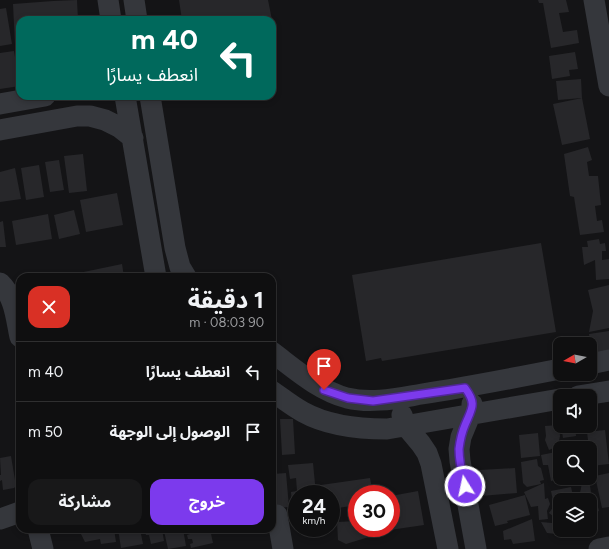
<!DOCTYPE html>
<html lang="ar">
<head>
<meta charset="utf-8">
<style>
	body { margin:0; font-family:Figtree,"Noto Sans Arabic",sans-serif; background:#181819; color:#f1f3f6; direction:rtl; height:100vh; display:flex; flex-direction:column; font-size:15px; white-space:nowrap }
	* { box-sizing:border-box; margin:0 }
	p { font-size:13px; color:#9b9c9f }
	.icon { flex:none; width:22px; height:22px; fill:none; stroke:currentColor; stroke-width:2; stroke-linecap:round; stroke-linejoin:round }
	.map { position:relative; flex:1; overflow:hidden; direction:ltr }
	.panel { position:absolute; left:16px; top:273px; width:260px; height:260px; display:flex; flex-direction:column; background:#0f0f10; border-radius:12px; box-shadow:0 2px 6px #0003,0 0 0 1px #2f2f30; direction:rtl }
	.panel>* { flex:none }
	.guide { position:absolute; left:16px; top:16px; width:260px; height:84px; border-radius:12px; box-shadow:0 2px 6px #0003,0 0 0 1px #2f2f30; direction:rtl; background:#00695c; color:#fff; overflow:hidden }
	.needle { width:26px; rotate:261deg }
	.buttons { position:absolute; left:553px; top:337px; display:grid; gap:8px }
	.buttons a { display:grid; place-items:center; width:44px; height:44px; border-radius:8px; background:#0f0f10; box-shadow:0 2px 6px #0003,0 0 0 1px #2f2f30; font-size:20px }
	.speed { position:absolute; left:288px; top:485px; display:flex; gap:8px; font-size:20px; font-weight:700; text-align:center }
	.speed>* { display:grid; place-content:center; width:52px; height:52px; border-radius:50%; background:#0f0f10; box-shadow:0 2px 6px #0003,0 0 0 1px #2f2f30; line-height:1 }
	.speed small { font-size:10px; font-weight:400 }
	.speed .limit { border:6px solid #d22; background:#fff; color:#111 }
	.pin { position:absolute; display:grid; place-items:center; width:34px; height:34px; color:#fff; margin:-41px -17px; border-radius:50% 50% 50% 0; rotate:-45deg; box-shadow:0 0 4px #0007 }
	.pin .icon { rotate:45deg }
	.me { position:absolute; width:44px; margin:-22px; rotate:350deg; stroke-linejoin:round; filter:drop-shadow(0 0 3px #0008) }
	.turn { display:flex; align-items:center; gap:14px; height:84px; padding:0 12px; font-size:18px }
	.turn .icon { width:52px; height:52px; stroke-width:2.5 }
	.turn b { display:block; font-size:28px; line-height:34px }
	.round { display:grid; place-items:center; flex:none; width:42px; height:42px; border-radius:12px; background:#181819 }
	.head { display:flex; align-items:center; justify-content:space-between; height:68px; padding:0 12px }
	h1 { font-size:24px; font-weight:700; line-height:30px }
	.button { display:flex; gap:8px; margin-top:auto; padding:8px 12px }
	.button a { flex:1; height:46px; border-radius:12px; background:#7c3aed; color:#fff; font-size:16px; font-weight:700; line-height:46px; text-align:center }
	.button a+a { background:#181819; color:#f1f3f6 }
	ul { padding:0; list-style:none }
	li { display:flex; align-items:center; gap:12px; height:60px; padding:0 12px; border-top:1px solid #2f2f30 }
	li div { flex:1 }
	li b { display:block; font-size:15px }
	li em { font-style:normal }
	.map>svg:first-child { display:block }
	.building { fill:#27272a }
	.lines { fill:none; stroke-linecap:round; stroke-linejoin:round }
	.minor { stroke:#35373c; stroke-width:21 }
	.route-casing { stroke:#51269a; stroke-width:10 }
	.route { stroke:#7c3aed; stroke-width:7 }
</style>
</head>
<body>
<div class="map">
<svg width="609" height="549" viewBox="0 0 609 549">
	<rect width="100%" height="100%" fill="#141416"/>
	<path class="building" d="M 77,0 L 78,20 L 20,20 L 20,45 L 15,45 L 13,4 L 53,1 Z
		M 179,0 L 268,0 L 272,20 L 182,20 Z
		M 538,0 L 566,0 L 569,12 L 559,13 L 563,32 L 577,30 L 579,43 L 551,48 L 543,3 L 539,3 Z
		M 6,8 L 12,44 L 0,46 L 0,9 Z
		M 272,27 L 273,27 L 276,44 L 272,45 Z
		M 14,51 L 20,86 L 0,89 L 0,53 Z
		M 575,52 L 578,69 L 569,70 L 570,76 L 552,79 L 549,56 Z
		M 581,79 L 582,98 L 558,100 L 556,81 Z
		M 582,98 L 590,139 L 562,145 L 553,104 Z
		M 588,147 L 592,160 L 587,162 L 589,176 L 598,176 L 601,205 L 595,206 L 597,221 L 602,220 L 604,232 L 580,235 L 574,197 L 570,196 L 564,154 Z
		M 83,154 L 87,191 L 69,193 L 64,156 Z
		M 59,160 L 64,190 L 50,192 L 45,162 Z
		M 39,165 L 44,197 L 26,200 L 21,168 Z
		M 15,168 L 21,199 L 0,202 L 0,172 Z
		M 117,193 L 123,225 L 86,232 L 80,200 Z
		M 74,210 L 80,234 L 59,239 L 54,215 Z
		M 48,214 L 52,239 L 16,245 L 12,221 Z
		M 3,221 L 6,247 L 0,247 L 0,222 Z
		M 599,239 L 600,244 L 605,243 L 606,251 L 602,251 L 602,260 L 609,259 L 609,279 L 596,280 L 595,260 L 584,265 L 582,247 L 588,247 L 587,241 Z
		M 541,243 L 556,332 L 382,361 L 381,358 L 366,361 L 352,275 Z
		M 122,264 L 124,277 L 74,277 L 74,274 Z
		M 609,285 L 609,328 L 589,332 L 593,311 L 588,290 Z
		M 609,331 L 609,352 L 592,355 L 589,334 Z
		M 280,419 L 293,419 L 295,454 L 282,455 Z
		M 272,425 L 273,425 L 275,469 L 272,469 Z
		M 559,425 L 560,436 L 558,446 L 549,450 L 545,440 L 546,436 L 545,426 Z
		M 561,426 L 575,426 L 576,436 L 563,438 Z
		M 605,430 L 609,464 L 591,466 L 590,448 L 589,448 L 587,432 Z
		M 538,433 L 540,456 L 521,458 L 519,435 Z
		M 584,442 L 585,448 L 563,448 L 563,446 Z
		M 556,452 L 557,461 L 560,461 L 560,474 L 555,475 L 555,480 L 551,481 L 548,465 L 543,465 L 541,455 Z
		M 11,456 L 16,486 L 14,488 L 3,490 L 2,480 L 0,481 L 0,475 L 1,475 L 0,458 Z
		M 537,459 L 538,466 L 541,468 L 544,480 L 540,481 L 541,484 L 527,487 L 523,483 L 521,462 Z
		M 313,463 L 316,494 L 297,494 L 297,512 L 293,512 L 291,492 L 297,491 L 296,478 L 290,479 L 288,465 Z
		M 515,468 L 517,493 L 481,496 L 479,470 Z
		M 286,473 L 289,507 L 276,508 L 273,474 Z
		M 609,473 L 609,507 L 602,508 L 595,476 Z
		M 370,478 L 373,494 L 357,494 L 357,517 L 352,517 L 351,506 L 331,509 L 331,494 L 323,494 L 321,485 Z
		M 583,478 L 589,478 L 591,493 L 595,495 L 599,511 L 590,514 L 590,500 L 581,500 L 580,497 L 575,496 L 580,493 Z
		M 544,483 L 545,499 L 548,498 L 550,504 L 547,511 L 548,519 L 539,520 L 538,506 L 531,507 L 524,492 Z
		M 571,487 L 574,500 L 560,500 L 560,527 L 558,527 L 557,534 L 547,533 L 541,522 L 552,523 L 559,521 L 549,513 L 554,506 L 551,491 Z
		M 418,491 L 424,525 L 383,531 L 382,528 L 391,528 L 391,496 Z
		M 525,495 L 530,515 L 507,521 L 508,523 L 495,526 L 489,505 Z
		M 532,519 L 535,541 L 513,544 L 511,539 L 504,540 L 503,531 Z
		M 357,521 L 357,528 L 369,528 L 372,536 L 346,544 L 338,540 L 337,522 Z
		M 79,529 L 114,529 L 116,542 L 101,544 L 100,539 L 85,542 L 79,530 Z
		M 118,529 L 140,529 L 143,544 L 121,548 Z
		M 144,529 L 162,529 L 164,541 L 151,544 L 149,535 L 146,535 Z
		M 169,529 L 183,529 L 186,546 L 168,549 L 164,531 L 169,530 Z
		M 192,529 L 210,529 L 213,543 L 191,548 L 190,544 L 193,543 L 192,539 L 188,539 L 187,535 L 193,533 Z"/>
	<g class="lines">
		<path class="minor" d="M 108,0 L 111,20
			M 134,0 L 137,20
			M 594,0 L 609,86
			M 125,96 L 156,277
			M 150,96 L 175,248 L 180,267 L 186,277
			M 0,104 L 45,96
			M 0,130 L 77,116 L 90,116 L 105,120 L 119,127 L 133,138
			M 0,283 C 15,297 16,319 20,337
			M 272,352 C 296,370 318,390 347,398 C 372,404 398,398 422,394 C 468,387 514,378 560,369
			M 590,364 L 609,360
			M 272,391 C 282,398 292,406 303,412 C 328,426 359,429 387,429 L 560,399
			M 578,396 L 609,391
			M 472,404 L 473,408 L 461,437 L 459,449 L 460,461 L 476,549
			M 402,415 L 406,426 L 421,444 L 427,453 L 431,464 L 448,549
			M 277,515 L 283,549
			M 0,519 L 20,512
			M 38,529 L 43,549
			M 599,549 L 609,547"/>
	</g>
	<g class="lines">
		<g class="route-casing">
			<path id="route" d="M 324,390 L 348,398 L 373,401 L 465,388 C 477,404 472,408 465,425 C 462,432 460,441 459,449 C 459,461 462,474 465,486"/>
		</g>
		<use href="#route" class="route"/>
	</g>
</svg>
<div class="buttons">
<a><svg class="needle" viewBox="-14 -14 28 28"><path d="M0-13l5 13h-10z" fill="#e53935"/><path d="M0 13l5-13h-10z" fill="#9b9c9f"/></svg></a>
<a><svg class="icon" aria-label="sound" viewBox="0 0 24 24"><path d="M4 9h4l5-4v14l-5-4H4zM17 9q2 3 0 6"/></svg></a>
<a><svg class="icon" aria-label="search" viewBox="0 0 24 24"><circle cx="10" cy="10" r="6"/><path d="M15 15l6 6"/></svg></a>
<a><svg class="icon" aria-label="layers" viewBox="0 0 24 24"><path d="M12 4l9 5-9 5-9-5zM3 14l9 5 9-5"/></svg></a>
</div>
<div class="speed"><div>24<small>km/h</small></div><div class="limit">30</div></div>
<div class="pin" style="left:324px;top:390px;background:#d93025"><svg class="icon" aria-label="arrive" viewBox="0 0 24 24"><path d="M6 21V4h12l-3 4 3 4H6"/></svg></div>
<svg class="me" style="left:465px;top:486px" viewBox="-20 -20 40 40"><circle r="17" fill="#7c3aed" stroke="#fff" stroke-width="3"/><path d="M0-11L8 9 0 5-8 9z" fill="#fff"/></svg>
<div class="guide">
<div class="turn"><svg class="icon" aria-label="left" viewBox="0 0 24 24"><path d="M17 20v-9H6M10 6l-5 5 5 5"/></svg><div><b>40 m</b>انعطف يسارًا</div></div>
</div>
<section class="panel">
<div class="head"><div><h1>1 دقيقة</h1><p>90 m · 08:03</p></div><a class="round" style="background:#d93025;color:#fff"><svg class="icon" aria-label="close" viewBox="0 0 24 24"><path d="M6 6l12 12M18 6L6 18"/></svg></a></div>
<ul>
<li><svg class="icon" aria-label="left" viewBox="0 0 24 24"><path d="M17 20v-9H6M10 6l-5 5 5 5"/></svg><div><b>انعطف يسارًا</b></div><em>40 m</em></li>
<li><svg class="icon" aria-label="arrive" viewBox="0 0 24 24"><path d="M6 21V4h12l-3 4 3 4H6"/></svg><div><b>الوصول إلى الوجهة</b></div><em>50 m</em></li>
</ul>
<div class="button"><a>خروج</a><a>مشاركة</a></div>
</section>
</div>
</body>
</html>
